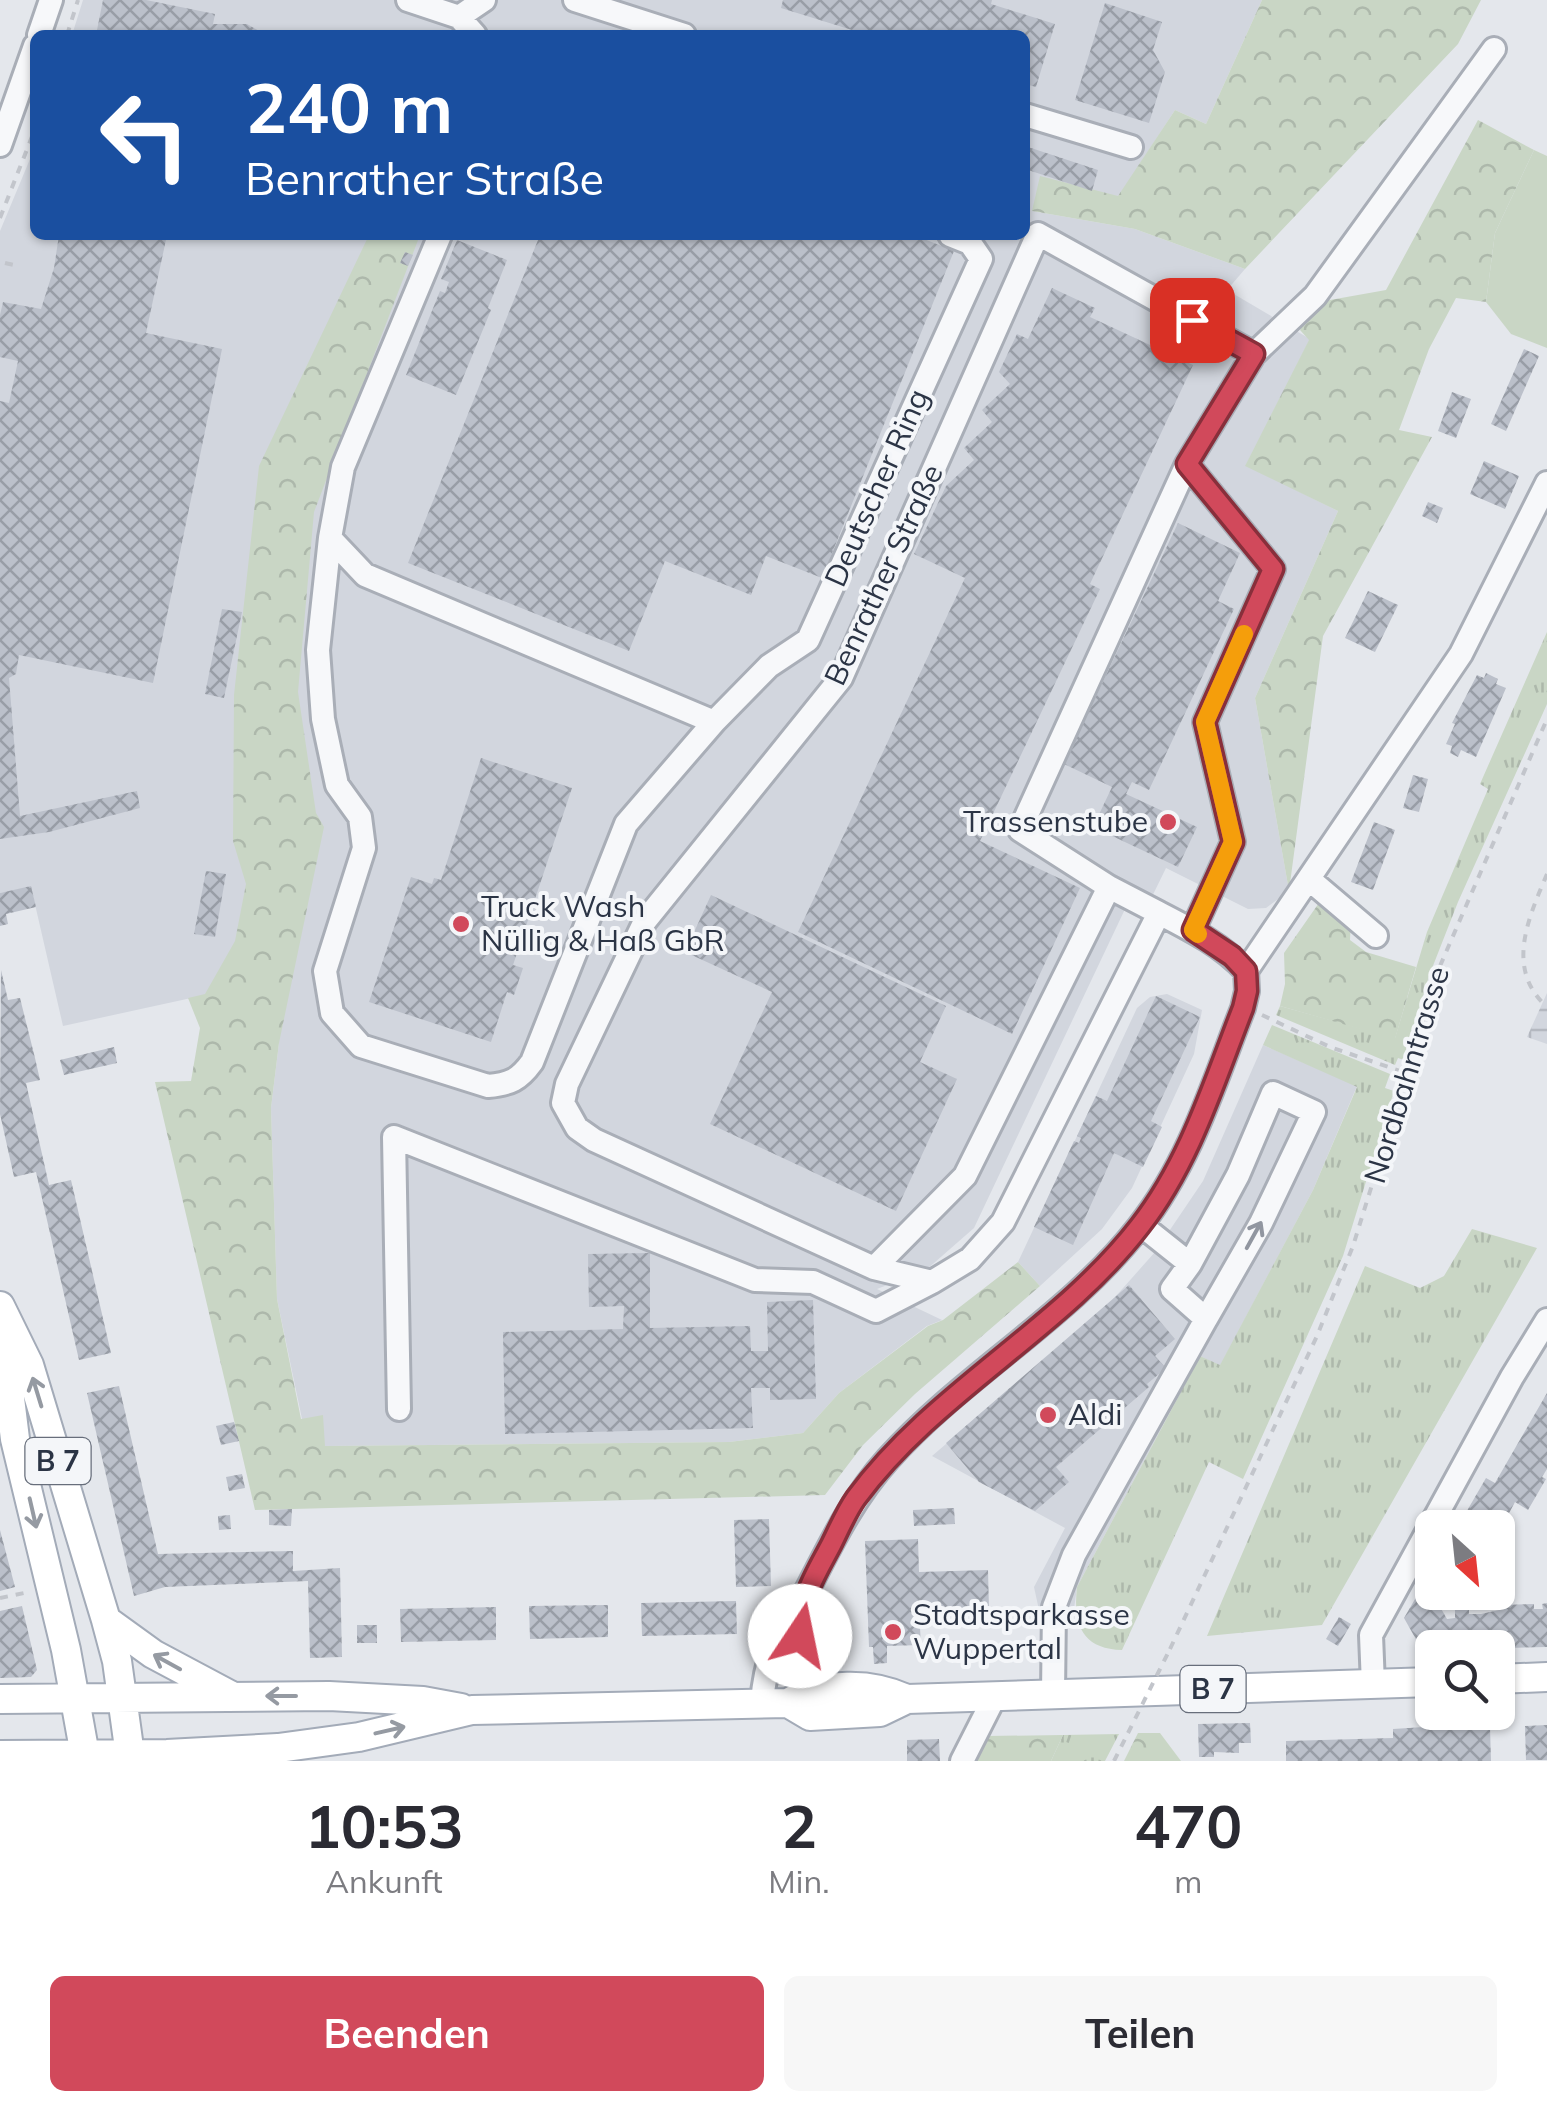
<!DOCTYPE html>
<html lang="de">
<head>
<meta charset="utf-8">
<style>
	body { margin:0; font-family:Mulish,sans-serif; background:#f7f7f7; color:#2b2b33; height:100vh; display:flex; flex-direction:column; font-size:38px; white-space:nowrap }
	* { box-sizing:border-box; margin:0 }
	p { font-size:32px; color:#7c7c81 }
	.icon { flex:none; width:55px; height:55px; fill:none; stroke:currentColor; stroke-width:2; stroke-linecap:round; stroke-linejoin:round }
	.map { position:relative; height:1761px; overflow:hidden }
	.panel { display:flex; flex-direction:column; background:#fff; flex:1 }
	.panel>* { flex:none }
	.hud { position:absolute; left:30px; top:30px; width:1000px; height:210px; border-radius:15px; box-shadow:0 2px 8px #0004; background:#1a4fa0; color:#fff; overflow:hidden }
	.needle { width:65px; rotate:153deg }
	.buttons { position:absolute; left:1415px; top:1510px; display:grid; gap:20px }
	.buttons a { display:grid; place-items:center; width:100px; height:100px; border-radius:15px; background:#fff; box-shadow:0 2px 8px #0004; font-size:50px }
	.pin { position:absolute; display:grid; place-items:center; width:85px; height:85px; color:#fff; margin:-42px; border-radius:20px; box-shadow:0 5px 15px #0006 }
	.me { position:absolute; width:110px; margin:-55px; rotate:11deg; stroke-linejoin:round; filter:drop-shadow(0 0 8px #0008) }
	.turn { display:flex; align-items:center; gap:35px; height:210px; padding:0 50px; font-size:45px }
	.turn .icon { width:130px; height:130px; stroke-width:2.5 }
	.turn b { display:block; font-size:70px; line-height:85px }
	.eta { display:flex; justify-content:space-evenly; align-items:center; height:170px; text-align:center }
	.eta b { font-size:60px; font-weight:700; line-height:70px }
	.primary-button { display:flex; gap:20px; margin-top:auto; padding:20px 50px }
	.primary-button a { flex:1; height:115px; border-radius:15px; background:#d1495b; color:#fff; font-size:40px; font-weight:700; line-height:115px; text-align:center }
	.primary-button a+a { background:#f7f7f7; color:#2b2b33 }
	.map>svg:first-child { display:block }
	.built { fill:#d2d6de }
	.industrial { fill:url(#industrial-grid) }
	.grass { fill:url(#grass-tufts) }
	.forest { fill:url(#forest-crowns) }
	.garden { fill:#c9d6c5 }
	.building { fill:url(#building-cross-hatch) }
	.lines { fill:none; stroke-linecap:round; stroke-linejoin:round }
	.minor-casing { stroke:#a9aeb7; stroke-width:28 }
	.major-casing { stroke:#a3abb8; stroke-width:32 }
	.path { stroke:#c2c5cb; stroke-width:4; stroke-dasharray:8 8; stroke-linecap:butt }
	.minor { stroke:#f7f8fa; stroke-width:22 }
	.major { stroke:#fff; stroke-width:28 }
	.path-bridge { stroke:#c2c5cb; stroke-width:4; stroke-dasharray:8 8; stroke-linecap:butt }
	.oneway { stroke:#9196a0 }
	.oneway2 { stroke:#959aa2 }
	.route-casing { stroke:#882f3b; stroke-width:25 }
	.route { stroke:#d1495b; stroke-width:18 }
	.slow { stroke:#f59e0b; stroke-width:18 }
	.poi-dot { fill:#d1495b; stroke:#f4f6f9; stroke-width:4 }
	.labels { text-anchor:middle; stroke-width:8; stroke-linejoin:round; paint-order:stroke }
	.shield { fill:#f4f6f9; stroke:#676e7b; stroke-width:2.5 }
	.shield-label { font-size:28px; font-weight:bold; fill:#2b3445 }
	.street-label { font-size:30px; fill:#2b3445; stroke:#f4f6f9 }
	.poi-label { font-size:30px; fill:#2b3445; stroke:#f4f6f9; text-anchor:start }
</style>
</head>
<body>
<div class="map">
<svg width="1547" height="1761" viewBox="0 0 1547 1761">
	<defs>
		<pattern id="industrial-grid" width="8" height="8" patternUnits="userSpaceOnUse" patternTransform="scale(2.5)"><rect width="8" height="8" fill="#d2d6de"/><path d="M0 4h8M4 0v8" fill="none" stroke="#b4b8c0"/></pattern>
		<pattern id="grass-tufts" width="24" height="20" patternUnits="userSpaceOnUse" patternTransform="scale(2.5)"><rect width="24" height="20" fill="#c9d6c5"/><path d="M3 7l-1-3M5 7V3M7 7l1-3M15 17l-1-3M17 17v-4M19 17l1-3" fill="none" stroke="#adb8ab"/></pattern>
		<pattern id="forest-crowns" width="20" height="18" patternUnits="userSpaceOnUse" patternTransform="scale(2.5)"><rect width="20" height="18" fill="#c9d6c5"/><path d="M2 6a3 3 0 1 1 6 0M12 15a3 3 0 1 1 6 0" fill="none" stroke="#adb8ab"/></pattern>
		<pattern id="building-cross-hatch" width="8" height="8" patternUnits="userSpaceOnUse" patternTransform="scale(2.5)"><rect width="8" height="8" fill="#bbc0ca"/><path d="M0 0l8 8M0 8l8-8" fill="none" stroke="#989da6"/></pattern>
	</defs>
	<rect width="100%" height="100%" fill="#e4e7ec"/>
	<path class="built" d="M 83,0 L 1262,0 L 1206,124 L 1175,110 L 1119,196 L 1032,211 L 1135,229 L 1245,269 L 1227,290 L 1310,339 L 1246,465 L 1338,511 L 1255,698 L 1289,891 L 1266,908 L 1248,909 L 1166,868 L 1143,915 L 1126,907 L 974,1228 L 926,1270 L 877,1289 L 942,1320 L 927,1326 L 839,1393 L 803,1433 L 729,1442 L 325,1446 L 302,1419 L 277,1299 L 271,1108 L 279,1043 L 205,995 L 63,1026 L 31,887 L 0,893 L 0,231 L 35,147 L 35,235 L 1025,235 L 1025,35 L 72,35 Z
		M 1167,994 L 1202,1010 L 1194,1054 L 1132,1188 L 1102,1229 L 1040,1286 L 1018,1262 L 1137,1008 L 1150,997 Z
		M 1263,1045 L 1357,1086 L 1313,1190 L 1220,1366 L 1200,1356 L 1077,1587 L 1074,1609 L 1051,1615 L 1039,1610 L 1034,1587 L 1065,1528 L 932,1456 L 1108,1305 L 1155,1252 L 1203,1181 Z"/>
	<path class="industrial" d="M 1547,993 L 1547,1044 L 1527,1037 Z"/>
	<path class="grass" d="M 1547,632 L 1547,704 L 1458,902 L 1429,976 L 1404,1060 L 1398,1058 L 1395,1065 L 1276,1015 L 1280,1006 L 1395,1038 L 1427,932 L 1488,789 L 1480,784 Z
		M 1272,1025 L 1390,1074 L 1385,1088 L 1394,1091 L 1343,1256 L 1243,1479 L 1209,1462 L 1122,1650 C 1081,1649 1073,1623 1077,1587 L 1200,1356 L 1220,1365 L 1313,1190 L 1357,1087 L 1263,1045 Z
		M 1472,1229 L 1537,1248 L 1322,1625 L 1207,1636 L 1365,1266 L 1420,1288 L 1444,1276 Z
		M 1119,1734 L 1105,1761 L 1051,1761 L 1063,1735 Z"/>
	<path class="forest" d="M 1262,0 L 1481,0 L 1458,44 L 1245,269 L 1135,229 L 1032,211 L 1040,176 L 1118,196 L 1175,110 L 1206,124 Z
		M 1478,120 L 1534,150 L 1495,233 L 1486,302 L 1456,298 L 1429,349 L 1399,430 L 1432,437 L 1323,636 L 1289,891 L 1255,698 L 1338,511 L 1245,466 L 1309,340 L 1300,330 L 1313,303 L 1386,290 Z
		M 369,235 L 420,235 L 314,512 L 298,692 L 316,813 L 324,827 L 279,1043 L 271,1108 L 277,1299 L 301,1419 L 323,1415 L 325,1446 L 729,1442 L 803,1433 L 839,1393 L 928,1326 L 943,1320 L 1018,1262 L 1040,1286 L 915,1394 L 863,1445 L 825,1495 L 255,1510 L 155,1082 L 191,1081 L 200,1028 L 188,998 L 205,994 L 235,941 L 246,884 L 233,841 L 234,695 L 259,466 Z
		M 1321,900 L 1351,918 L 1350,940 L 1366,952 L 1416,967 L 1395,1039 L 1280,1006 L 1285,984 L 1284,953 Z
		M 1138,1733 L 1160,1733 L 1181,1761 L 1124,1761 Z
		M 1063,1735 L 1051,1761 L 974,1761 L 988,1736 Z"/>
	<path class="garden" d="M 1534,150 L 1547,156 L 1547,348 L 1511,334 L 1486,302 L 1495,233 Z"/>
	<path class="building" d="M 103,0 L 146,0 L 215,14 L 213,24 L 247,24 L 266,35 L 96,35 Z
		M 783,0 L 992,0 L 991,4 L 1055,24 L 1036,87 L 1025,84 L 1025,35 L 868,35 L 781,8 Z
		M 1105,3 L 1162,22 L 1153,50 L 1165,72 L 1149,123 L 1075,100 Z
		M 1025,146 L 1098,170 L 1092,191 L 1025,169 Z
		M 59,235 L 167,235 L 146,333 L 222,349 L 153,683 L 19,655 L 16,674 L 9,678 L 20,816 L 137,791 L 140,808 L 49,832 L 0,839 L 0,401 L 9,403 L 18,361 L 0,357 L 0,315 L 3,302 L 41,309 L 54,268 Z
		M 540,235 L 914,235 L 954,251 L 822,578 L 766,556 L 751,595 L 665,561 L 629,651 L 408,563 Z
		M 457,240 L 507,260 L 488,308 L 491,310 L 456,395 L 406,375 L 440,291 L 445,293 L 449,282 L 441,279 Z
		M 405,252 L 413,255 L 408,266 L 400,263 Z
		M 1052,288 L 1095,308 L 1090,317 L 1193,365 L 1090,584 L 1100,589 L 980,841 L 1080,888 L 1012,1034 L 798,932 L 965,578 L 914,554 L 946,486 L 974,460 L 964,448 L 992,422 L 982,410 L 1010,384 L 999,372 L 1017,334 L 1028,339 Z
		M 1524,349 L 1539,356 L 1506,431 L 1491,424 Z
		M 1452,392 L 1471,399 L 1456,438 L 1438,431 Z
		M 1484,461 L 1519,476 L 1505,509 L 1470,494 Z
		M 1428,502 L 1443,508 L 1437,523 L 1422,516 Z
		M 1178,523 L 1240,553 L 1218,601 L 1234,609 L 1149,790 L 1132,782 L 1126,794 L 1197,827 L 1178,867 L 1093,827 L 1112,787 L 1064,764 Z
		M 1368,591 L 1398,605 L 1375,652 L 1345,638 Z
		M 222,609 L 242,612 L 224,698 L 205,694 Z
		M 1486,673 L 1498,679 L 1496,684 L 1506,688 L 1476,757 L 1461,750 L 1458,757 L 1450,753 L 1452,746 L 1446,744 L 1455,724 L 1452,723 L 1477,675 L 1484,678 Z
		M 481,758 L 572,788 L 513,965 L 523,968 L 514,995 L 507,992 L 491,1042 L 369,1002 L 411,877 L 432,884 L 434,878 L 441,880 Z
		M 1413,775 L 1428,779 L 1419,812 L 1403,808 Z
		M 1374,822 L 1395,830 L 1373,890 L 1351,882 Z
		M 206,871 L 226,874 L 215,937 L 194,934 Z
		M 31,886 L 36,907 L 6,914 L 8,924 L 0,926 L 0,893 Z
		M 711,895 L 946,1006 L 920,1062 L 957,1079 L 896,1211 L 710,1124 L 772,992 L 685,952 Z
		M 1,970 L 8,1000 L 20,998 L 35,1058 L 40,1080 L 26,1083 L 49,1185 L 71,1180 L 111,1353 L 79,1360 L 36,1172 L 14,1177 L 0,1114 Z
		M 1156,996 L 1200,1017 L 1151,1121 L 1162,1127 L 1143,1167 L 1114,1153 L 1073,1245 L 1034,1227 L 1074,1141 L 1079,1143 L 1081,1138 L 1077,1136 L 1096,1096 L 1107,1101 Z
		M 114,1047 L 117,1063 L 64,1075 L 60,1060 Z
		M 650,1253 L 650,1328 L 750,1326 L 751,1351 L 768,1351 L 767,1302 L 813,1300 L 816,1399 L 770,1400 L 770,1388 L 751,1388 L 753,1428 L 505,1434 L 503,1332 L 623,1329 L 624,1306 L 589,1307 L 588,1254 Z
		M 1129,1285 L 1175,1339 L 1155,1356 L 1166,1368 L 1147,1384 L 1149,1387 L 1056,1467 L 1069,1482 L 1035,1511 L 979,1482 L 946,1443 Z
		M 119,1386 L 158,1554 L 293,1551 L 293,1571 L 340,1568 L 342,1657 L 310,1658 L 308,1581 L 165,1587 L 134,1596 L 87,1393 Z
		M 1547,1393 L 1547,1469 L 1542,1477 L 1546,1479 L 1528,1510 L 1515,1502 L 1507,1517 L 1511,1520 L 1498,1544 L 1498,1528 L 1457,1528 L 1486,1478 L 1495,1483 Z
		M 234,1422 L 239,1441 L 221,1445 L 216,1426 Z
		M 242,1474 L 245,1488 L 229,1491 L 226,1477 Z
		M 954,1508 L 955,1524 L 914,1526 L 913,1510 Z
		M 292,1509 L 291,1526 L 269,1525 L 269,1510 Z
		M 230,1515 L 231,1529 L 219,1530 L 218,1516 Z
		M 769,1519 L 771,1586 L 736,1587 L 734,1520 Z
		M 0,1530 L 15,1587 L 0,1591 Z
		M 918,1539 L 919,1572 L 988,1570 L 989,1609 L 919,1611 L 921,1645 L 887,1646 L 887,1663 L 874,1664 L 873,1647 L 869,1647 L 865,1541 Z
		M 1432,1570 L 1432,1592 L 1446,1592 L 1439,1605 L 1447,1619 L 1455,1618 L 1455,1608 L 1469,1608 L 1469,1614 L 1481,1614 L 1499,1610 L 1499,1605 L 1534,1604 L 1534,1609 L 1543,1609 L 1542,1604 L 1547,1603 L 1547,1647 L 1422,1650 L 1404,1618 Z
		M 736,1601 L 737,1634 L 642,1636 L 641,1603 Z
		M 608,1605 L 608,1637 L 530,1639 L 529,1606 Z
		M 22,1606 L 37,1670 L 31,1677 L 0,1678 L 0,1611 Z
		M 496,1607 L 496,1640 L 401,1642 L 400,1609 Z
		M 1339,1617 L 1351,1624 L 1338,1646 L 1326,1639 Z
		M 357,1625 L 377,1625 L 377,1643 L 357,1643 Z
		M 1250,1723 L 1251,1743 L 1239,1743 L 1239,1753 L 1214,1752 L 1214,1757 L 1199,1757 L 1198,1724 Z
		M 1547,1725 L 1547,1760 L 1526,1760 L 1525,1726 Z
		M 1424,1727 L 1490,1727 L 1491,1761 L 1286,1761 L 1286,1741 L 1393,1738 L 1393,1729 Z
		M 939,1739 L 940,1761 L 907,1761 L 907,1740 Z"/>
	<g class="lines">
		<g class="minor-casing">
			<path id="minor" d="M 408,0 L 459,17 L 475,35
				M 575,0 L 684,35
				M 459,17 L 484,0
				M 39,35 L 51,0
				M 1025,115 L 1131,147
				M 0,145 L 35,46
				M 440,235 L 343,467 L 330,538 L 365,575 L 714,722
				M 330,538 L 318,650 L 323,719 L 337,785 L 360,817 L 364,848 L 325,971 L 332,1013 L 361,1046 L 488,1086 C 510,1084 519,1080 532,1062 L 626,824 L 714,722 L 769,666 L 808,640 L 981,259 L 970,243 L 950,235
				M 1310,880 L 1376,936
				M 1159,913 L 1109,887 L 1020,830 L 1187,464
				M 1193,930 L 1233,842 L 1205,722 L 1273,569 L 1187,464 L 1254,354 L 1315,296 L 1494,49
				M 1246,971 C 1222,945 1190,929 1159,913 L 1003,1222 L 970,1259 L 932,1282 L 874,1268 L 594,1140 L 577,1128 L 563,1103 L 567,1084 L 645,921 L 841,678 L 1038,234 L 1254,354
				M 1190,1264 L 1238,1175 L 1273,1093 L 1314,1112 L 1261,1223 L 1206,1319
				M 874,1268 L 965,1176 L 1109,887
				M 399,1409 L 394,1137 L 755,1280 L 813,1282 L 876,1311 L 932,1282
				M 801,1602 C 827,1552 850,1501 888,1459 C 964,1374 1069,1317 1139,1227 C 1190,1163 1214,1082 1243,1008 L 1247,991 L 1246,971 L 1461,654 L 1547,483
				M 1373,1685 L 1371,1635 L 1512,1377 L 1547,1320
				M 1053,1694 L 1054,1607 L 1074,1555 L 1206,1319 L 1172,1289 L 1190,1264 L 1141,1225
				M 762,1703 C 765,1663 776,1633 801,1602 L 801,1695
				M 962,1761 L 995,1696"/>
		</g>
		<g class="major-casing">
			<path id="major" d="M 0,1306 L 29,1365 L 106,1620 L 117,1661 L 130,1755
				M 1,1325 L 15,1439 L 66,1650 L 85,1755
				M 106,1620 L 153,1654 L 230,1695
				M 1498,1679 L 1547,1677
				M 0,1699 L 329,1696 L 423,1701 L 461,1708
				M 788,1703 L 810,1716 L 880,1712 L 907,1699 L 1432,1682
				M 0,1755 L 167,1754 L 278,1748 L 359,1737 L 472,1710 L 788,1703 C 824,1682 870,1682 907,1699"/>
		</g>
		<path class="path" d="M 67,35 L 78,0
			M 0,218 L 35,129
			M 5,263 L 18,266
			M 1547,874 C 1528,919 1505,969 1547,1007
			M 1262,1015 L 1330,1047 L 1406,1073
			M 0,1598 L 29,1592
			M 1170,1649 L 1317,1336 L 1353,1246 L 1440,966 L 1547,719
			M 1114,1761 L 1128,1733"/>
		<use href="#minor" class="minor"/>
		<use href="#major" class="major"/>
		<path class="path-bridge" d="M 1128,1733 L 1170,1649"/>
	</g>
	<defs><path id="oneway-shaft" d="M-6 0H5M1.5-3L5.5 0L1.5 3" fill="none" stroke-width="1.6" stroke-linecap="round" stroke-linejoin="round" transform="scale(2.5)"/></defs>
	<use class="oneway" href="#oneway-shaft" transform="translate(1254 1235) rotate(-61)"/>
	<g class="oneway2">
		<use href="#oneway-shaft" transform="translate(37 1392) rotate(-107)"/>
		<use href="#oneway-shaft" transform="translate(33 1513) rotate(77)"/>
		<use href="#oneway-shaft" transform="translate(167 1662) rotate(-151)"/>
		<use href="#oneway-shaft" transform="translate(281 1696) rotate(180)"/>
		<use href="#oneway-shaft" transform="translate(390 1730) rotate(-13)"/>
	</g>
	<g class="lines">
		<g class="route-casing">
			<path id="route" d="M 800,1636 C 802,1594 812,1581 831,1545 C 839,1529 846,1512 856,1498 C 935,1391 1060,1330 1140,1226 C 1190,1162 1214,1082 1243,1008 L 1247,991 L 1246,971 L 1232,956 L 1193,930 L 1233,842 L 1205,722 L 1273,569 L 1187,464 L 1254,354 L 1192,320"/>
		</g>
		<use href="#route" class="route"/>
		<path class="slow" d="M 1198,934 L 1193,930 L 1233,842 L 1205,722 L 1244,634"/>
	</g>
	<g class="poi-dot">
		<circle cx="1168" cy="822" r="10"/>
		<circle cx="461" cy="924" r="10"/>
		<circle cx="1048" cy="1415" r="10"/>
		<circle cx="893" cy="1632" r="10"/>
	</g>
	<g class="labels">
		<g class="shield">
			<rect x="25.5" y="1438" width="65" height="46" rx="8"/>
			<rect x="1180.5" y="1666" width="65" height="46" rx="8"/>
		</g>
		<g class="shield-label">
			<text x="58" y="1471">B 7</text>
			<text x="1213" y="1699">B 7</text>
		</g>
		<g class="street-label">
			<text transform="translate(877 488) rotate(-66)" y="10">Deutscher Ring</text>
			<text transform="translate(884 575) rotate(-65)" y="10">Benrather Straße</text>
			<text transform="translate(1407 1075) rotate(-73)" y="10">Nordbahntrasse</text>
		</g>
		<g class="poi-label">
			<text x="1148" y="832" text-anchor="end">Trassenstube</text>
			<text x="481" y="917">Truck Wash<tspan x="481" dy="34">Nüllig &amp; Haß GbR</tspan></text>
			<text x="1068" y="1425">Aldi</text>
			<text x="913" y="1625">Stadtsparkasse<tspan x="913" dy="34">Wuppertal</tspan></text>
		</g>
	</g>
</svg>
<div class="buttons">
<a><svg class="needle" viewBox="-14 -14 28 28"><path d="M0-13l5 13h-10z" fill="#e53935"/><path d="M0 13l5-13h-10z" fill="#7c7c81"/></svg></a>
<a><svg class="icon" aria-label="search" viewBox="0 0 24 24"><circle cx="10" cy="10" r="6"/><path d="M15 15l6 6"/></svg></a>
</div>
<div class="pin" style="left:1192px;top:320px;background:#d93025"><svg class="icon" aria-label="arrive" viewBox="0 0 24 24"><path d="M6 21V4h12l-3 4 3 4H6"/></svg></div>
<svg class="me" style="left:800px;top:1636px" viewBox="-20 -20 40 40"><circle r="19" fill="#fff"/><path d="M0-13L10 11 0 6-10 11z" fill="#d1495b"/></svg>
<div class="hud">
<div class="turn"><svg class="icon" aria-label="left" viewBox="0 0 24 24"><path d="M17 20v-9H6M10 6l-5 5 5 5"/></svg><div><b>240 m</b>Benrather Straße</div></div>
</div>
</div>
<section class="panel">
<div class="eta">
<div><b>10:53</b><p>Ankunft</p></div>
<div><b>2</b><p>Min.</p></div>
<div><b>470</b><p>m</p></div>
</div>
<div class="primary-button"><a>Beenden</a><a>Teilen</a></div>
</section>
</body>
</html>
